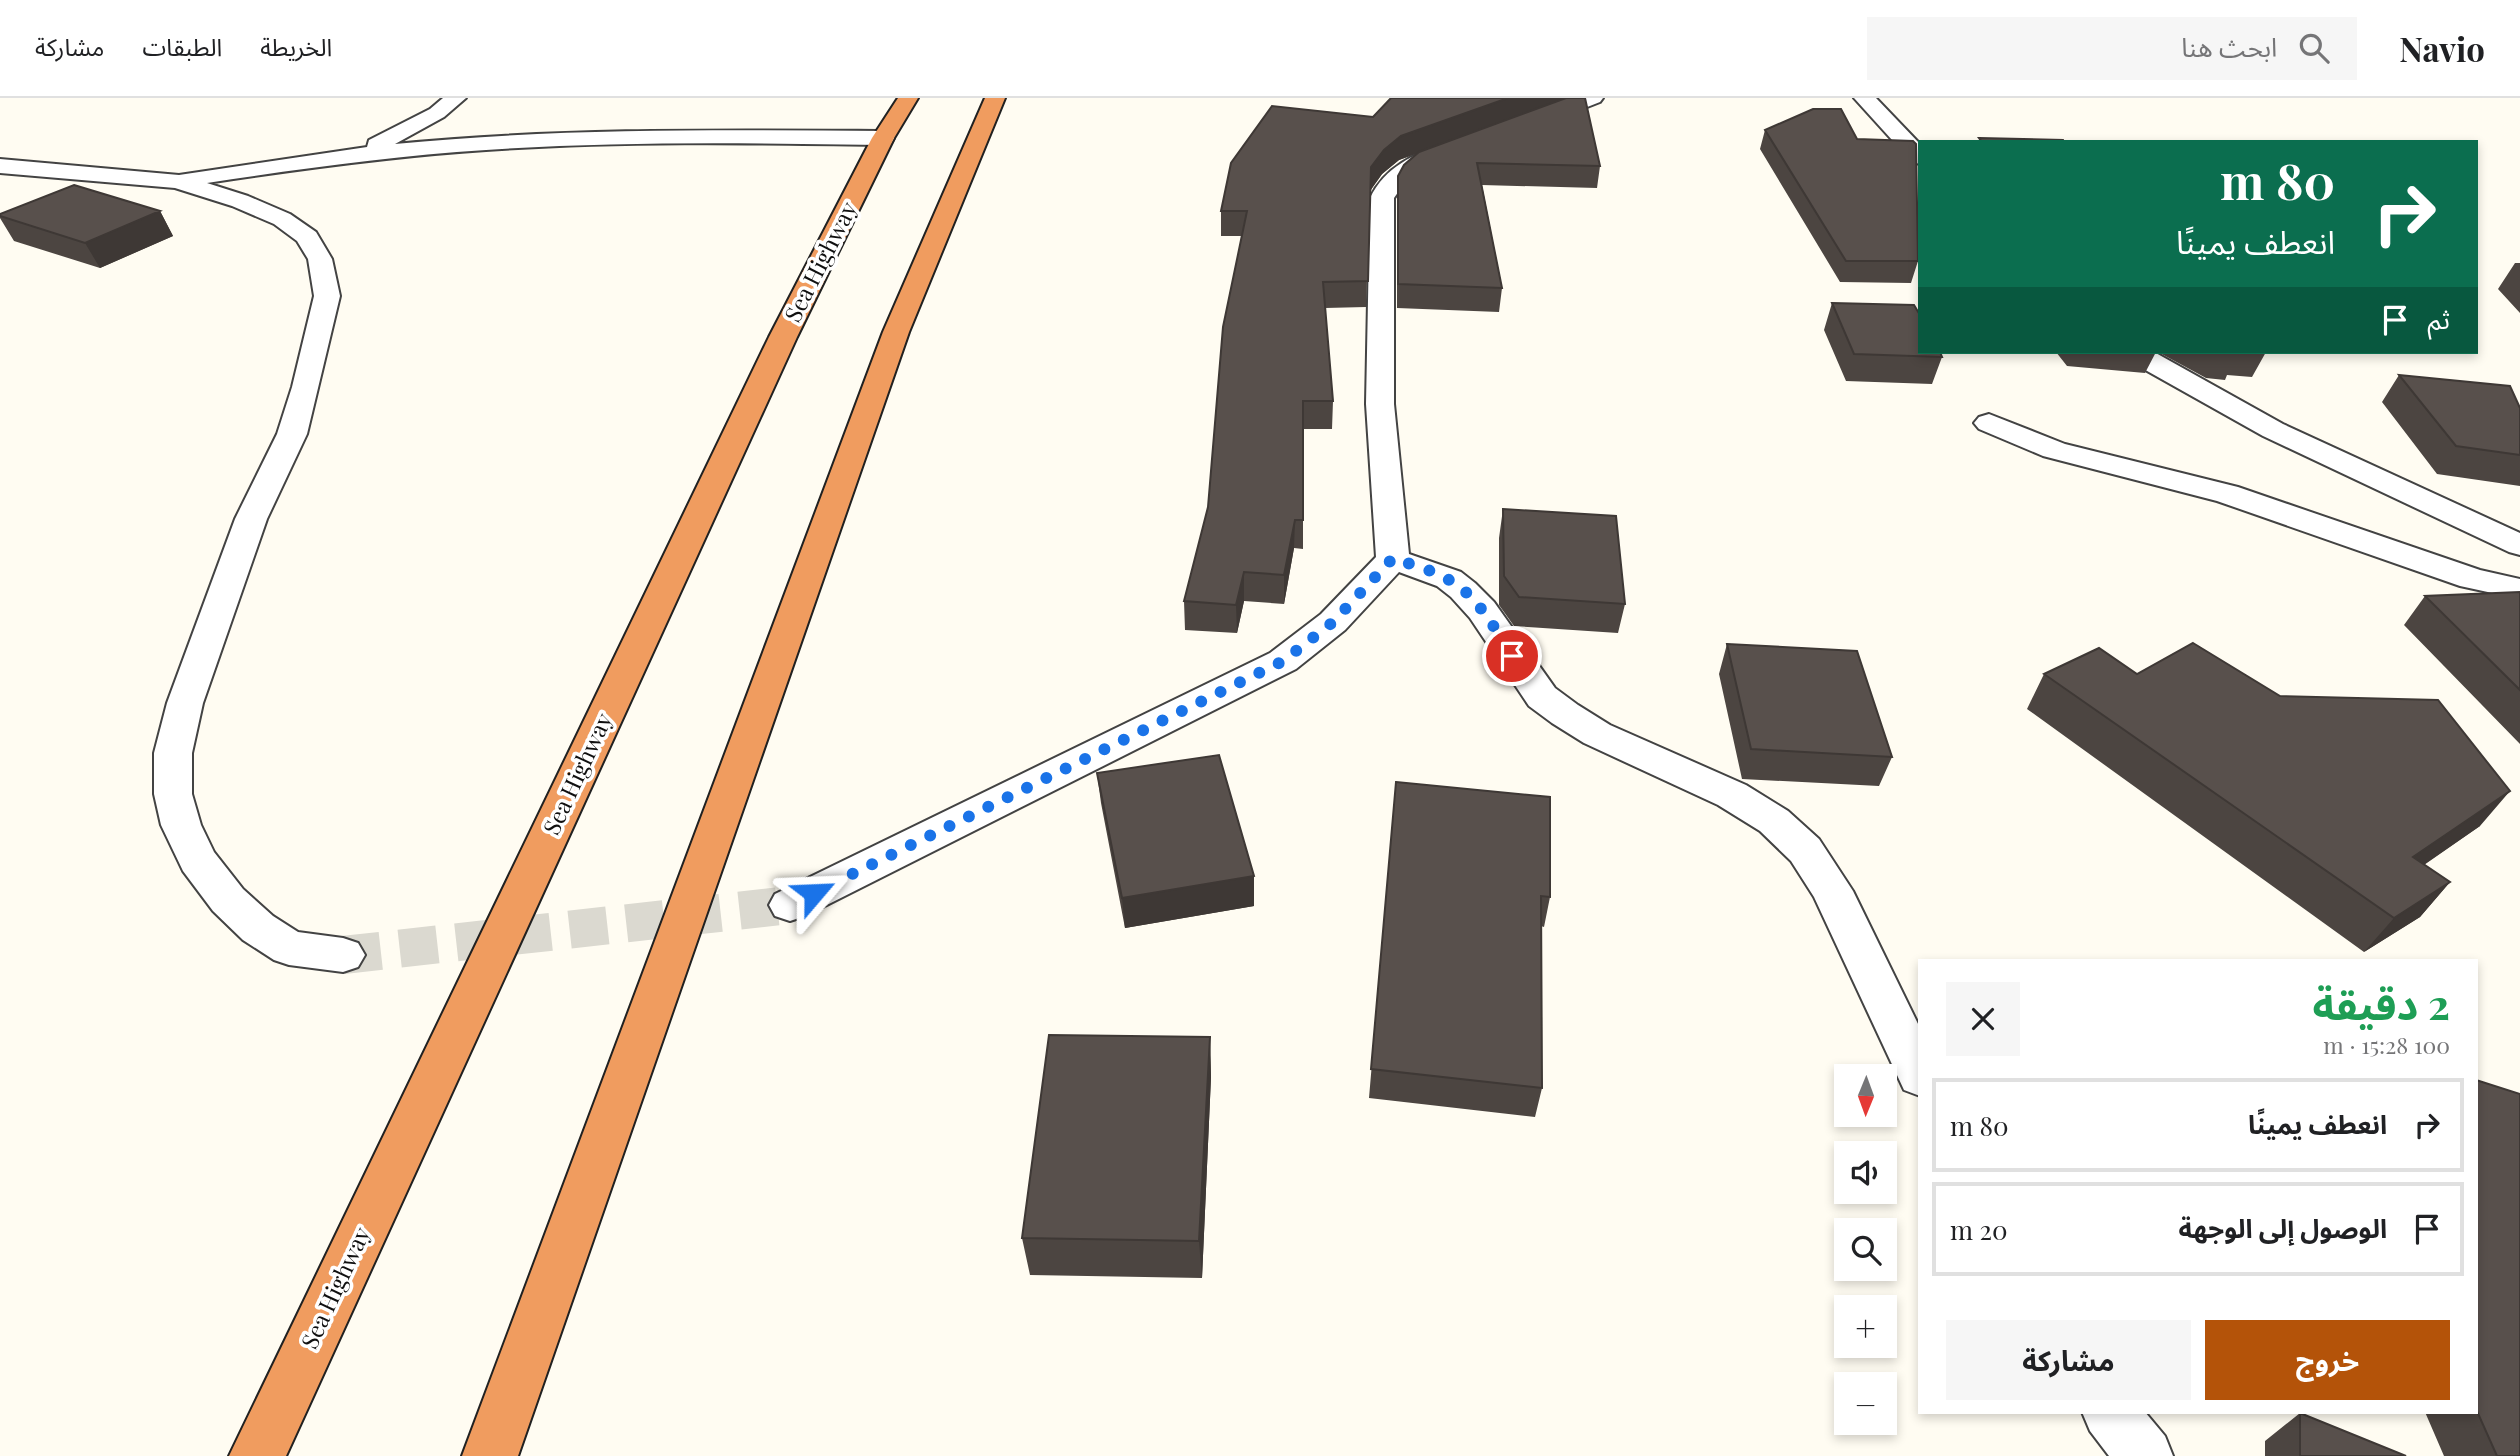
<!DOCTYPE html>
<html lang="ar">
<head>
<meta charset="utf-8">
<style>
	body { margin:0; font-family:"Playfair Display","Noto Sans Arabic",serif; background:#f6f6f6; color:#202124; direction:rtl; height:100vh; display:flex; flex-direction:column; font-size:26px; white-space:nowrap }
	* { box-sizing:border-box; margin:0 }
	p { font-size:23px; color:#757577 }
	.icon { flex:none; width:38px; height:38px; fill:none; stroke:currentColor; stroke-width:2; stroke-linecap:round; stroke-linejoin:round }
	.map { position:relative; flex:1; overflow:hidden; direction:ltr }
	.side { position:absolute; left:1918px; top:861px; width:560px; height:455px; display:flex; flex-direction:column; background:#fff; border-radius:0px; box-shadow:0 4px 10px #0003; direction:rtl }
	.side>* { flex:none }
	.guide { position:absolute; left:1918px; top:42px; width:560px; height:214px; border-radius:0px; box-shadow:0 4px 10px #0003; direction:rtl; background:#0b6e4f; color:#fff; overflow:hidden }
	.needle { width:46px; rotate:181deg }
	.controls { position:absolute; left:1834px; top:966px; display:grid; gap:14px }
	.controls a { display:grid; place-items:center; width:63px; height:63px; border-radius:0px; background:#fff; box-shadow:0 4px 10px #0003; font-size:35px }
	.pin { position:absolute; display:grid; place-items:center; width:60px; height:60px; color:#fff; margin:-30px; border:4px solid #fff; border-radius:50%; box-shadow:0 2px 7px #0007 }
	.me { position:absolute; width:77px; margin:-38px; rotate:64deg; stroke-linejoin:round; filter:drop-shadow(0 0 5px #0008) }
	.turn { display:flex; align-items:center; gap:24px; height:147px; padding:0 28px; font-size:32px }
	.turn .icon { width:91px; height:91px; stroke-width:2.5 }
	.turn b { display:block; font-size:49px; line-height:60px }
	.then { display:flex; align-items:center; height:66px; padding:0 28px; background:#0003; gap:14px; font-size:26px }
	.round { display:grid; place-items:center; flex:none; width:74px; height:74px; border-radius:0px; background:#f6f6f6 }
	.summary { display:flex; align-items:center; justify-content:space-between; height:119px; padding:0 28px }
	h1 { font-size:42px; font-weight:700; line-height:52px; color:#1e9e55 }
	.button { display:flex; gap:14px; margin-top:auto; padding:14px 28px }
	.button a { flex:1; height:80px; border-radius:0px; background:#b45309; color:#fff; font-size:28px; font-weight:700; line-height:80px; text-align:center }
	.button a+a { background:#f6f6f6; color:#202124 }
	ul { padding:0; list-style:none }
	li { display:flex; align-items:center; gap:21px; height:94px; margin:0 14px 10px; padding:0 14px; border:4px solid #e0e0e0; border-radius:0px }
	li div { flex:1 }
	li b { display:block; font-size:26px }
	li em { font-style:normal }
	header { display:flex; align-items:center; gap:42px; box-sizing:border-box; height:98px; padding:0 35px; background:#fff; border-bottom:2px solid #e0e0e0 }
	header strong { font-size:33px }
	nav { display:flex; gap:38px; margin-inline-start:auto; font-size:24px }
	.search { width:490px; height:63px; background:#f6f6f6; display:flex; align-items:center; gap:18px; box-sizing:border-box; padding:0 24px; border-radius:0px; color:#757577; font-size:26px }
	.map>svg:first-child { display:block }
	.lines { fill:none; stroke-linecap:round; stroke-linejoin:round }
	.minor-tunnel { stroke:#dbd9d0; stroke-width:38; stroke-dasharray:38 19; stroke-linecap:butt }
	.minor-casing { stroke:#434343; stroke-width:4 }
	.highway-casing { stroke:#212121; stroke-width:4 }
	.minor { fill:#fff; fill-rule:evenodd }
	.highway { fill:#f09c5f; fill-rule:evenodd }
	.wall { fill:#4c4541 }
	.shaded-wall { fill:#3e3835 }
	.building { fill:#58504c; stroke:#3e3835; stroke-width:2 }
	.route { stroke:#1a73e8; stroke-width:12; stroke-dasharray:0 21.6 }
	.labels { text-anchor:middle; stroke-width:7; stroke-linejoin:round; paint-order:stroke }
	.street-label { font-size:23px; fill:#101010; stroke:#fff }
</style>
</head>
<body>
<header>
<strong>Navio</strong>
<div class="search"><svg class="icon" aria-label="search" viewBox="0 0 24 24"><circle cx="10" cy="10" r="6"/><path d="M15 15l6 6"/></svg>ابحث هنا</div>
<nav><a>الخريطة</a><a>الطبقات</a><a>مشاركة</a></nav>
</header>
<div class="map">
<svg width="2520" height="1358" viewBox="0 0 2520 1358">
	<rect width="100%" height="100%" fill="#fffcf2"/>
	<g class="lines">
		<path class="minor-tunnel" d="M 343,857 L 790,807"/>
		<g class="minor-casing">
			<path id="minor" d="M 443,0 L 466,0 L 444,19 L 395,46 C 557,30 720,32 883,33 L 891,35 L 894,40 L 891,45 L 883,47 C 751,45 618,43 486,52 C 392,58 299,71 207,85 L 248,98 L 290,116 L 316,134 L 332,161 L 340,198 L 307,336 L 267,421 L 203,605 L 192,655 L 192,696 L 201,727 L 214,754 L 243,791 L 273,818 L 298,834 L 343,840 L 358,845 L 365,857 L 358,869 L 343,874 L 289,867 L 274,862 L 243,842 L 213,813 L 183,773 L 161,727 L 154,696 L 154,655 L 167,605 L 235,421 L 277,336 L 292,289 L 314,198 L 308,161 L 297,143 L 274,126 L 232,108 L 175,90 L 0,75 L 0,61 L 179,77 L 367,49 L 369,42 L 430,11 Z
				M 1574,0 L 1603,0 L 1600,4 L 1544,26 L 1528,26 L 1525,21 L 1528,16 Z
				M 1854,0 L 1876,0 L 1920,46 L 1920,66 L 1912,64 Z
				M 1446,47 L 1454,49 L 1457,54 L 1454,59 L 1408,80 L 1394,100 L 1394,306 L 1409,456 L 1461,474 L 1475,485 L 1494,504 L 1555,590 L 1578,607 L 1610,627 L 1746,687 L 1788,713 L 1819,741 L 1853,793 L 1920,930 L 1920,998 L 1904,992 L 1814,799 L 1791,763 L 1760,733 L 1718,707 L 1584,645 L 1552,625 L 1529,608 L 1470,520 L 1451,499 L 1437,488 L 1399,474 L 1345,532 L 1296,571 L 805,818 L 790,823 L 775,818 L 769,807 L 775,796 L 1270,555 L 1321,516 L 1376,459 L 1366,306 L 1370,100 C 1385,69 1414,55 1446,47 Z
				M 2120,254 L 2154,254 L 2283,326 L 2520,435 L 2520,457 L 2509,454 L 2263,338 L 2124,260 Z
				M 1989,316 L 2065,346 L 2238,389 L 2480,472 L 2520,481 L 2520,501 L 2460,488 L 2217,403 L 2043,358 L 1979,331 L 1974,325 L 1979,319 Z
				M 2082,1314 L 2145,1314 L 2165,1338 L 2173,1358 L 2109,1358 L 2090,1333 Z"/>
		</g>
		<g class="highway-casing">
			<path id="highway" d="M 898,0 L 918,0 L 894,40 L 797,239 L 286,1358 L 229,1358 L 769,239 L 872,40 Z
				M 985,0 L 1005,0 L 909,234 L 518,1358 L 462,1358 L 883,234 Z"/>
		</g>
		<use href="#minor" class="minor"/>
		<use href="#highway" class="highway"/>
	</g>
	<path class="wall" d="M 1272,8 L 1600,68 L 1597,90 L 1482,87 L 1502,190 L 1499,214 L 1397,210 L 1397,101 L 1398,78 L 1431,50 L 1399,62 L 1382,76 L 1370,93 L 1366,209 L 1325,210 L 1333,303 L 1332,331 L 1303,331 L 1303,451 L 1294,450 L 1284,506 L 1244,503 L 1237,535 L 1185,532 L 1184,503 L 1208,409 L 1242,138 L 1221,138 L 1221,113 Z
		M 1765,32 L 1918,163 L 1911,185 L 1840,184 L 1760,51 Z
		M 160,113 L 173,138 L 100,170 L 14,143 L 0,120 L 0,116 Z
		M 2515,165 L 2520,165 L 2520,215 L 2498,191 Z
		M 1832,205 L 1942,259 L 1932,286 L 1846,283 L 1824,232 Z
		M 2056,254 L 2156,254 L 2145,275 L 2067,268 Z
		M 2158,254 L 2266,254 L 2252,279 L 2227,277 L 2225,282 L 2206,280 Z
		M 2399,277 L 2520,310 L 2520,388 L 2437,376 L 2382,304 Z
		M 1503,411 L 1625,506 L 1618,535 L 1514,528 L 1499,507 L 1499,440 Z
		M 2520,494 L 2520,646 L 2404,527 L 2425,498 Z
		M 1727,546 L 1892,659 L 1879,688 L 1742,681 L 1719,576 Z
		M 2044,576 L 2137,576 L 2480,728 L 2424,767 L 2450,784 L 2420,819 L 2364,854 L 2027,611 Z
		M 1097,675 L 1254,808 L 1125,830 L 1101,705 Z
		M 1396,684 L 1550,799 L 1544,829 L 1541,828 L 1542,990 L 1535,1019 L 1369,1000 Z
		M 1210,939 L 1211,979 L 1202,1180 L 1030,1177 L 1022,1140 Z
		M 2476,982 L 2520,1358 L 2444,1358 L 2425,1314 L 2476,1314 Z
		M 2300,1315 L 2406,1358 L 2265,1358 L 2265,1343 Z"/>
	<path class="shaded-wall" d="M 1508,0 L 1569,0 L 1399,62 L 1382,76 L 1370,93 L 1371,69 L 1384,52 L 1401,38 Z
		M 160,113 L 173,138 L 100,170 L 85,145 Z
		M 1295,422 L 1294,450 L 1284,506 L 1284,477 Z
		M 1244,474 L 1244,503 L 1237,535 L 1236,507 Z
		M 2510,693 L 2480,728 L 2384,794 L 2413,759 Z
		M 1254,778 L 1254,808 L 1125,830 L 1122,800 Z
		M 2450,784 L 2420,819 L 2364,854 L 2394,820 Z
		M 1210,939 L 1211,979 L 1202,1180 L 1199,1143 Z"/>
	<path class="building" d="M 1391,0 L 1508,0 L 1401,38 L 1384,52 L 1371,69 L 1368,183 L 1323,184 L 1333,303 L 1303,303 L 1303,422 L 1295,422 L 1284,477 L 1244,474 L 1236,507 L 1184,503 L 1208,409 L 1223,229 L 1247,113 L 1221,113 L 1231,65 L 1272,8 L 1373,19 Z
		M 1566,0 L 1585,0 L 1600,68 L 1477,65 L 1502,190 L 1398,186 L 1398,78 L 1404,67 L 1419,54 Z
		M 1813,11 L 1841,11 L 1857,41 L 1913,43 L 1916,46 L 1918,163 L 1846,163 L 1765,32 Z
		M 1979,40 L 2063,42 L 2064,44 L 1982,44 Z
		M 74,87 L 160,113 L 85,145 L 0,118 L 0,116 Z
		M 1832,205 L 1914,207 L 1920,217 L 1920,254 L 1940,254 L 1942,259 L 1854,256 Z
		M 2399,277 L 2510,288 L 2520,310 L 2520,357 L 2456,348 Z
		M 1503,411 L 1616,418 L 1625,506 L 1519,499 L 1504,478 Z
		M 2520,494 L 2520,592 L 2425,498 Z
		M 2193,545 L 2280,598 L 2438,602 L 2510,693 L 2413,759 L 2450,784 L 2394,820 L 2044,576 L 2099,550 L 2137,576 Z
		M 1727,546 L 1857,553 L 1892,659 L 1751,651 Z
		M 1219,657 L 1254,778 L 1122,800 L 1097,675 Z
		M 1396,684 L 1550,699 L 1550,799 L 1541,798 L 1542,990 L 1371,971 Z
		M 1049,937 L 1210,939 L 1199,1143 L 1022,1140 Z
		M 2476,982 L 2520,996 L 2520,1358 L 2497,1358 L 2476,1311 Z
		M 2300,1315 L 2406,1358 L 2300,1358 Z"/>
	<g class="lines">
		<path class="route" d="M 814,795 L 1283,563 L 1333,524 L 1393,460 C 1411,467 1433,472 1449,482 C 1478,498 1495,531 1512,558"/>
	</g>
	<g class="labels">
		<g class="street-label">
			<text transform="translate(821 164) rotate(-63)" y="8">Sea Highway</text>
			<text transform="translate(578 676) rotate(-65)" y="8">Sea Highway</text>
			<text transform="translate(336 1190) rotate(-65)" y="8">Sea Highway</text>
		</g>
	</g>
</svg>
<div class="controls">
<a><svg class="needle" viewBox="-14 -14 28 28"><path d="M0-13l5 13h-10z" fill="#e53935"/><path d="M0 13l5-13h-10z" fill="#757577"/></svg></a>
<a><svg class="icon" aria-label="sound" viewBox="0 0 24 24"><path d="M4 9h4l5-4v14l-5-4H4zM17 9q2 3 0 6"/></svg></a>
<a><svg class="icon" aria-label="search" viewBox="0 0 24 24"><circle cx="10" cy="10" r="6"/><path d="M15 15l6 6"/></svg></a>
<a>+</a>
<a>−</a>
</div>
<div class="pin" style="left:1512px;top:558px;background:#d93025"><svg class="icon" aria-label="arrive" viewBox="0 0 24 24"><path d="M6 21V4h12l-3 4 3 4H6"/></svg></div>
<svg class="me" style="left:814px;top:795px" viewBox="-20 -20 40 40"><path d="M0-17L14 15 0 8-14 15z" fill="#1a73e8" stroke="#fff" stroke-width="4"/></svg>
<div class="guide">
<div class="turn"><svg class="icon" aria-label="right" viewBox="0 0 24 24"><path d="M7 20v-9h11M14 6l5 5-5 5"/></svg><div><b>80 m</b>انعطف يمينًا</div></div>
<div class="then">ثم<svg class="icon" aria-label="arrive" viewBox="0 0 24 24"><path d="M6 21V4h12l-3 4 3 4H6"/></svg></div>
</div>
<section class="side">
<div class="summary"><div><h1>2 دقيقة</h1><p>100 m · 15:28</p></div><a class="round"><svg class="icon" aria-label="close" viewBox="0 0 24 24"><path d="M6 6l12 12M18 6L6 18"/></svg></a></div>
<ul>
<li><svg class="icon" aria-label="right" viewBox="0 0 24 24"><path d="M7 20v-9h11M14 6l5 5-5 5"/></svg><div><b>انعطف يمينًا</b></div><em>80 m</em></li>
<li><svg class="icon" aria-label="arrive" viewBox="0 0 24 24"><path d="M6 21V4h12l-3 4 3 4H6"/></svg><div><b>الوصول إلى الوجهة</b></div><em>20 m</em></li>
</ul>
<div class="button"><a>خروج</a><a>مشاركة</a></div>
</section>
</div>
</body>
</html>
